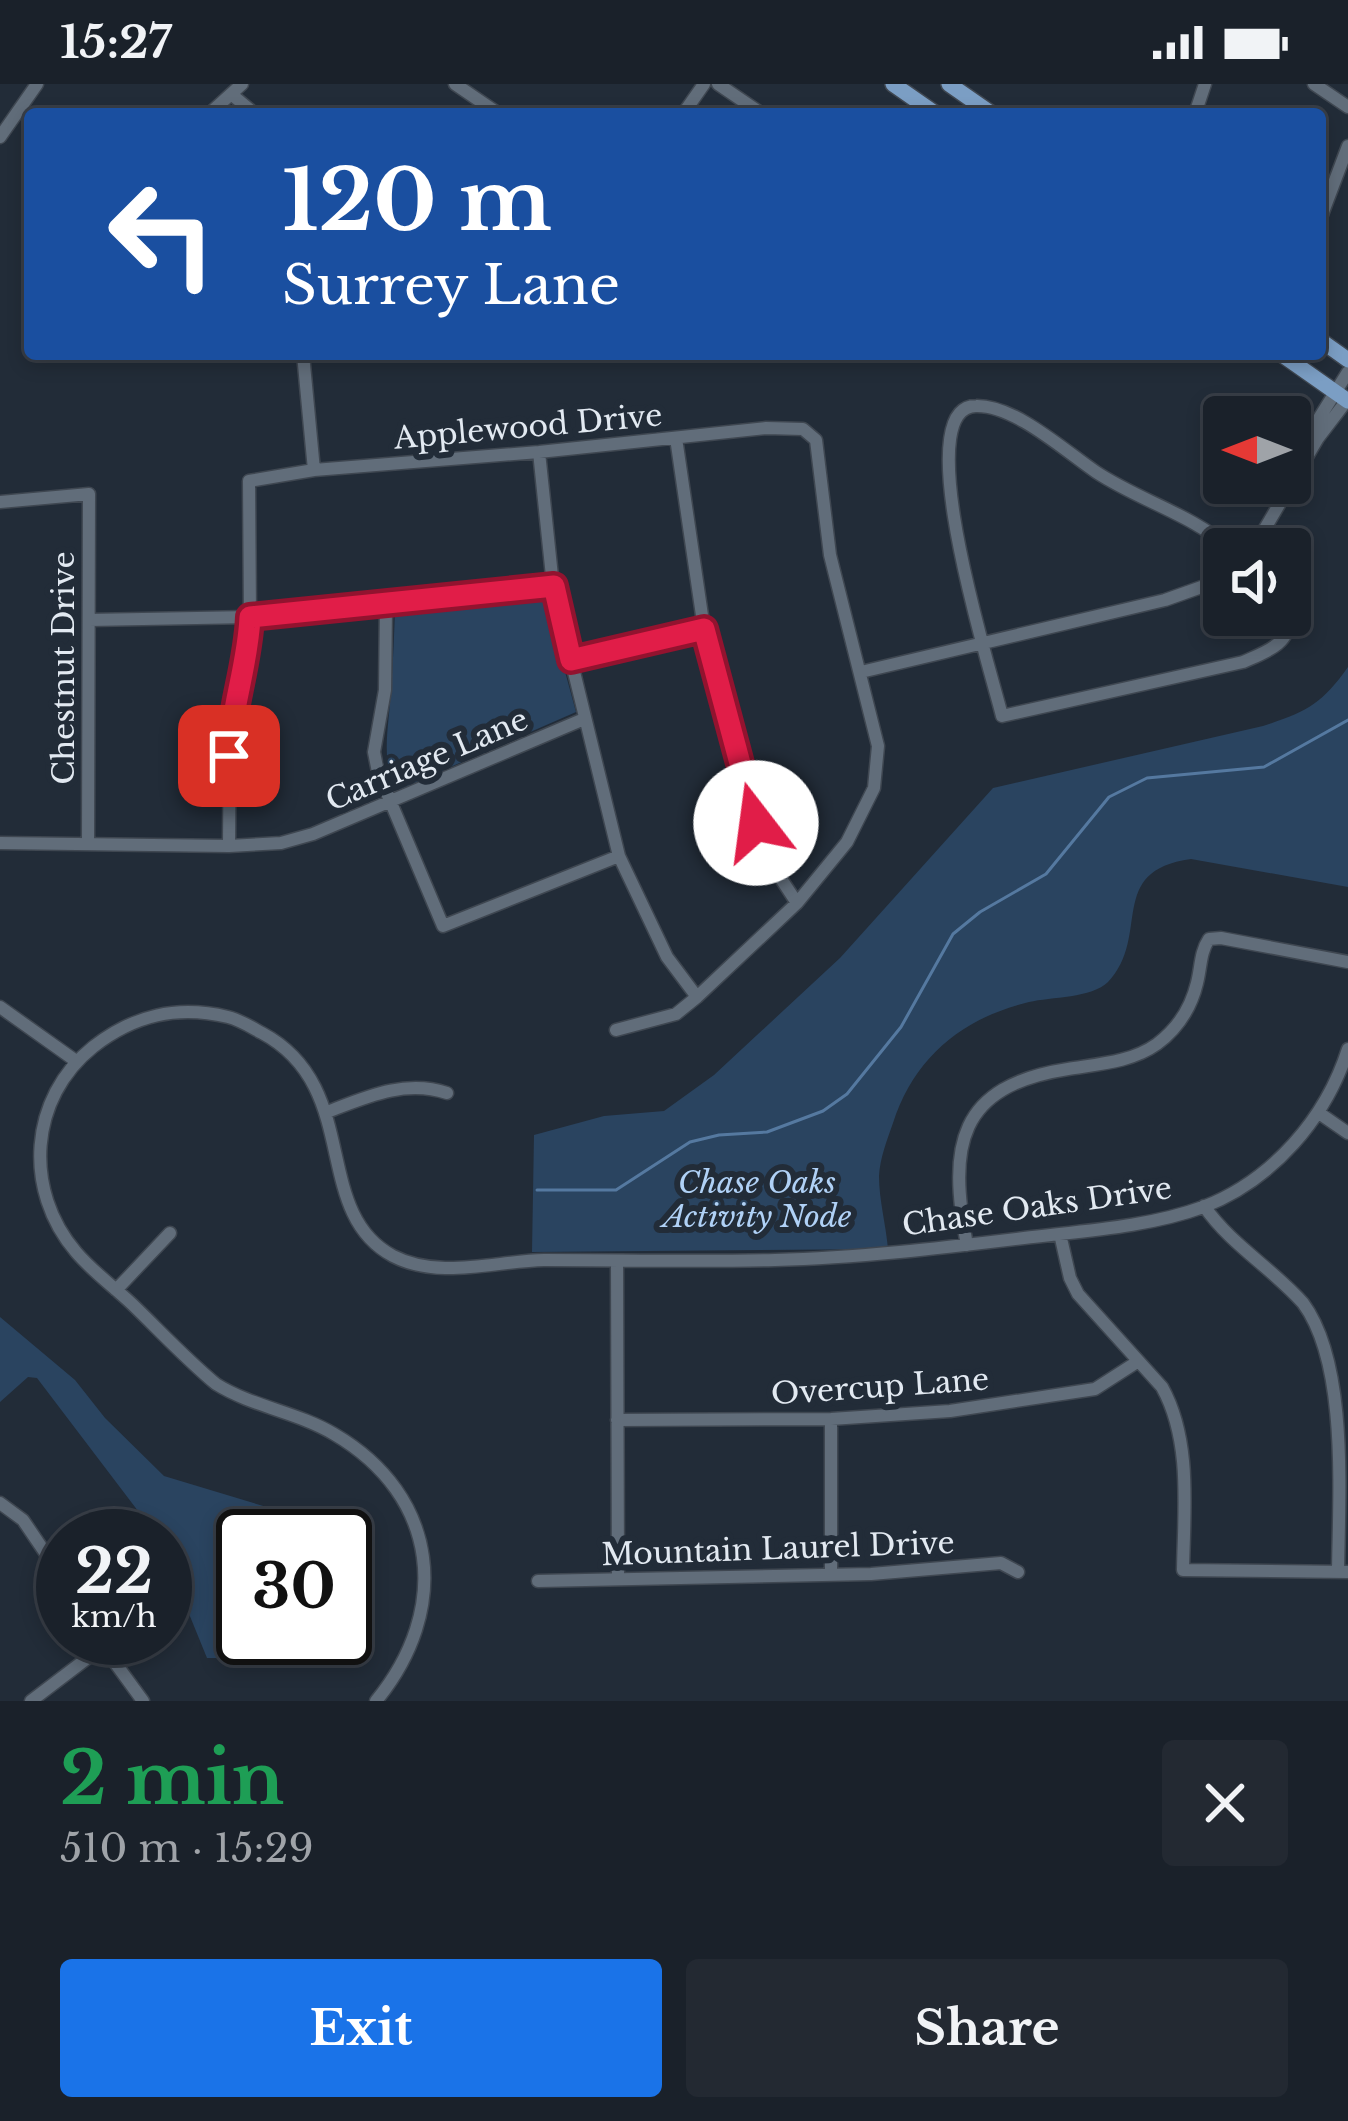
<!DOCTYPE html>
<html lang="en">
<head>
<meta charset="utf-8">
<style>
	body { margin:0; font-family:"Libre Baskerville",serif; background:#232932; color:#f1f3f6; height:100vh; display:flex; flex-direction:column; font-size:45px; white-space:nowrap }
	* { box-sizing:border-box; margin:0 }
	p { font-size:39px; color:#9fa3a8 }
	.icon { flex:none; width:66px; height:66px; fill:none; stroke:currentColor; stroke-width:2; stroke-linecap:round; stroke-linejoin:round }
	.map { position:relative; height:1617px; overflow:hidden }
	.sheet { display:flex; flex-direction:column; background:#1a212a; flex:1 }
	.sheet>* { flex:none }
	.hud { position:absolute; left:24px; top:24px; width:1302px; height:252px; border-radius:12px; box-shadow:0 6px 18px #0003,0 0 0 3px #383e47; background:#1a4fa0; color:#fff; overflow:hidden }
	.needle { width:78px; rotate:270deg }
	.tools { position:absolute; left:1203px; top:312px; display:grid; gap:24px }
	.tools a { display:grid; place-items:center; width:108px; height:108px; border-radius:12px; background:#1a212a; box-shadow:0 6px 18px #0003,0 0 0 3px #383e47; font-size:60px }
	.speed { position:absolute; left:36px; top:1425px; display:flex; gap:24px; font-size:60px; font-weight:700; text-align:center }
	.speed>* { display:grid; place-content:center; width:156px; height:156px; border-radius:50%; background:#1a212a; box-shadow:0 6px 18px #0003,0 0 0 3px #383e47; line-height:1 }
	.speed small { font-size:30px; font-weight:400 }
	.speed .limit { border:6px solid #111; border-radius:18px; background:#fff; color:#111 }
	.pin { position:absolute; display:grid; place-items:center; width:102px; height:102px; color:#fff; margin:-51px; border-radius:24px; box-shadow:0 6px 18px #0006 }
	.me { position:absolute; width:132px; margin:-66px; rotate:345deg; stroke-linejoin:round; filter:drop-shadow(0 0 9px #0008) }
	.turn { display:flex; align-items:center; gap:42px; height:252px; padding:0 60px; font-size:54px }
	.turn .icon { width:156px; height:156px; stroke-width:2.5 }
	.turn b { display:block; font-size:84px; line-height:102px }
	.round { display:grid; place-items:center; flex:none; width:126px; height:126px; border-radius:12px; background:#232932 }
	.headline { display:flex; align-items:center; justify-content:space-between; height:204px; padding:0 60px }
	h1 { font-size:72px; font-weight:700; line-height:90px; color:#1e9e55 }
	.cta { display:flex; gap:24px; margin-top:auto; padding:24px 60px }
	.cta a { flex:1; height:138px; border-radius:12px; background:#1a73e8; color:#fff; font-size:48px; font-weight:700; line-height:138px; text-align:center }
	.cta a+a { background:#232932; color:#f1f3f6 }
	.status { display:flex; justify-content:space-between; align-items:center; height:84px; padding:0 60px; background:#1a212a; direction:ltr }
	.status svg { height:33px; fill:currentColor }
	.map>svg:first-child { display:block }
	.green { fill:#2a4460 }
	.lines { fill:none; stroke-linecap:round; stroke-linejoin:round }
	.stream { stroke:#5579a0; stroke-width:3 }
	.minor-casing { stroke:#3f4751; stroke-width:15 }
	.major-casing { stroke:#3f4751; stroke-width:18 }
	.minor { stroke:#616d7a; stroke-width:12 }
	.major { stroke:#7b9ec4; stroke-width:15 }
	.route-casing { stroke:#92132f; stroke-width:30 }
	.route { stroke:#e11d48; stroke-width:21 }
	.labels { text-anchor:middle; stroke-width:12; stroke-linejoin:round; paint-order:stroke }
	.street-label { font-size:30px; fill:#e2e9f1; stroke:#222c38 }
	.park-label { font-size:30px; font-style:italic; fill:#b0d1f6; stroke:#222c38 }
</style>
</head>
<body>
<div class="status"><b>15:27</b><svg viewBox="0 0 49 12"><path d="M0 12V9h3v3zM5 12V6h3v6zM10 12V3h3v9zM15 12V0h3v12zM26 1h20v11H26zM47 4h2v5h-2z"/></svg></div>
<div class="map">
<svg width="1348" height="1617" viewBox="0 0 1348 1617">
	<rect width="100%" height="100%" fill="#222c38"/>
	<path class="green" d="M 545,514 L 576,628 L 400,705 L 392,702 C 382,667 389,641 391,606 C 393,580 394,553 395,527 Z
		M 1348,583 L 1348,803 L 1191,775 C 1105,787 1152,852 1108,898 C 1092,914 1051,913 1029,918 C 962,934 914,974 893,1039 C 887,1056 880,1074 879,1092 C 879,1116 886,1141 888,1165 L 532,1168 L 534,1051 L 604,1032 L 664,1027 L 714,991 L 840,874 L 993,704 L 1263,642 C 1306,628 1322,620 1348,583 Z
		M 0,1233 L 75,1296 L 105,1334 L 164,1392 L 280,1427 L 296,1452 L 243,1452 L 243,1554 L 295,1554 L 268,1574 L 207,1574 L 165,1471 L 165,1452 L 157,1452 L 37,1294 L 28,1293 L 0,1318 Z"/>
	<g class="lines">
		<path class="stream" d="M 537,1106 L 616,1106 L 690,1058 L 719,1051 L 767,1048 L 823,1027 L 847,1010 L 901,943 L 953,850 L 980,828 L 1046,790 L 1109,713 L 1147,694 L 1264,683 L 1348,636"/>
		<g class="minor-casing">
			<path id="minor" d="M 455,0 L 499,30
				M 718,0 L 762,30
				M 1314,0 L 1348,23
				M 231,10 L 255,30
				M 209,30 L 242,0
				M 683,30 L 704,0
				M 1195,30 L 1205,0
				M 0,53 L 37,0
				M 1320,136 L 1348,62
				M 303,270 L 314,386
				M 676,354 L 704,545 L 764,769 L 797,819
				M 1318,354 L 1318,336 L 1348,288
				M 539,368 L 553,502 L 619,772 L 667,873 L 697,913
				M 0,418 L 89,410 L 88,759
				M 1231,465 C 1191,430 1140,417 1096,388 C 1065,367 1015,321 976,322 C 906,322 992,590 1002,632 L 1243,578 C 1266,568 1291,560 1290,531
				M 1253,465 L 1318,354 L 1348,315
				M 386,521 L 385,606 L 374,668 L 378,688 L 443,842 L 619,772
				M 89,536 L 250,533 L 553,502
				M 571,576 L 704,545
				M 861,588 L 1165,516 L 1224,495
				M 0,759 L 229,762 L 281,759 L 313,750 L 584,635
				M 229,762 L 230,629 L 249,555 L 250,533 L 249,397 L 314,386 L 539,368 L 766,344 L 803,345 L 816,356 L 830,471 L 878,662 L 874,704 L 847,758 L 797,819 L 697,913 L 676,930 L 616,946
				M 0,923 L 76,977
				M 327,1028 C 366,1013 405,995 447,1009
				M 1319,1029 L 1348,1049
				M 1204,1122 C 1231,1161 1272,1184 1303,1219 C 1348,1280 1339,1409 1338,1488
				M 1060,1150 L 1070,1194 L 1078,1210 L 1162,1303 C 1192,1357 1184,1426 1183,1486 L 1348,1488
				M 967,1161 C 948,1062 957,1002 1068,985 C 1099,980 1132,978 1157,960 C 1177,945 1191,924 1197,899 C 1201,884 1200,868 1209,855 L 1221,854 L 1348,878
				M 617,1177 L 618,1494
				M 116,1206 L 170,1149
				M 831,1335 L 831,1490
				M 617,1336 L 831,1335 L 950,1327 L 1095,1305 L 1137,1278
				M 0,1419 L 23,1436 L 63,1495
				M 538,1497 L 871,1490 L 1001,1479 L 1018,1488
				M 97,1554 L 143,1617
				M 31,1617 L 102,1563
				M 376,1617 C 451,1526 440,1412 334,1350 C 297,1328 253,1323 216,1300 C 186,1275 160,1247 132,1220 C 114,1203 92,1187 76,1168 C 23,1106 29,1014 93,963 C 134,931 177,921 228,933 C 240,936 251,943 262,949 C 363,1003 310,1128 393,1172 C 439,1196 496,1177 544,1176 C 621,1176 698,1178 775,1176 C 858,1174 941,1164 1024,1154 C 1082,1147 1149,1143 1203,1123 C 1273,1096 1326,1034 1348,965"/>
		</g>
		<g class="major-casing">
			<path id="major" d="M 893,0 L 936,30
				M 949,0 L 992,30
				M 1320,256 L 1348,276
				M 1281,270 L 1348,317"/>
		</g>
		<use href="#minor" class="minor"/>
		<use href="#major" class="major"/>
	</g>
	<g class="lines">
		<g class="route-casing">
			<path id="route" d="M 229,672 C 231,624 248,581 250,533 L 554,502 L 571,576 L 704,545 L 756,739"/>
		</g>
		<use href="#route" class="route"/>
	</g>
	<g class="labels">
		<g class="street-label">
			<text transform="translate(528 343) rotate(-5)" y="10">Applewood Drive</text>
			<text transform="translate(64 584) rotate(-90)" y="10">Chestnut Drive</text>
			<text transform="translate(427 676) rotate(-23)" y="10">Carriage Lane</text>
			<text transform="translate(1037 1123) rotate(-8)" y="10">Chase Oaks Drive</text>
			<text transform="translate(880 1303) rotate(-4)" y="10">Overcup Lane</text>
			<text transform="translate(778 1465) rotate(-2)" y="10">Mountain Laurel Drive</text>
		</g>
		<g class="park-label">
			<text x="757" y="1109">Chase Oaks<tspan x="757" dy="34">Activity Node</tspan></text>
		</g>
	</g>
</svg>
<div class="tools">
<a><svg class="needle" viewBox="-14 -14 28 28"><path d="M0-13l5 13h-10z" fill="#e53935"/><path d="M0 13l5-13h-10z" fill="#9fa3a8"/></svg></a>
<a><svg class="icon" aria-label="sound" viewBox="0 0 24 24"><path d="M4 9h4l5-4v14l-5-4H4zM17 9q2 3 0 6"/></svg></a>
</div>
<div class="speed"><div>22<small>km/h</small></div><div class="limit">30</div></div>
<div class="pin" style="left:229px;top:672px;background:#d93025"><svg class="icon" aria-label="arrive" viewBox="0 0 24 24"><path d="M6 21V4h12l-3 4 3 4H6"/></svg></div>
<svg class="me" style="left:756px;top:739px" viewBox="-20 -20 40 40"><circle r="19" fill="#fff"/><path d="M0-13L10 11 0 6-10 11z" fill="#e11d48"/></svg>
<div class="hud">
<div class="turn"><svg class="icon" aria-label="left" viewBox="0 0 24 24"><path d="M17 20v-9H6M10 6l-5 5 5 5"/></svg><div><b>120 m</b>Surrey Lane</div></div>
</div>
</div>
<section class="sheet">
<div class="headline"><div><h1>2 min</h1><p>510 m · 15:29</p></div><a class="round"><svg class="icon" aria-label="close" viewBox="0 0 24 24"><path d="M6 6l12 12M18 6L6 18"/></svg></a></div>
<div class="cta"><a>Exit</a><a>Share</a></div>
</section>
</body>
</html>
